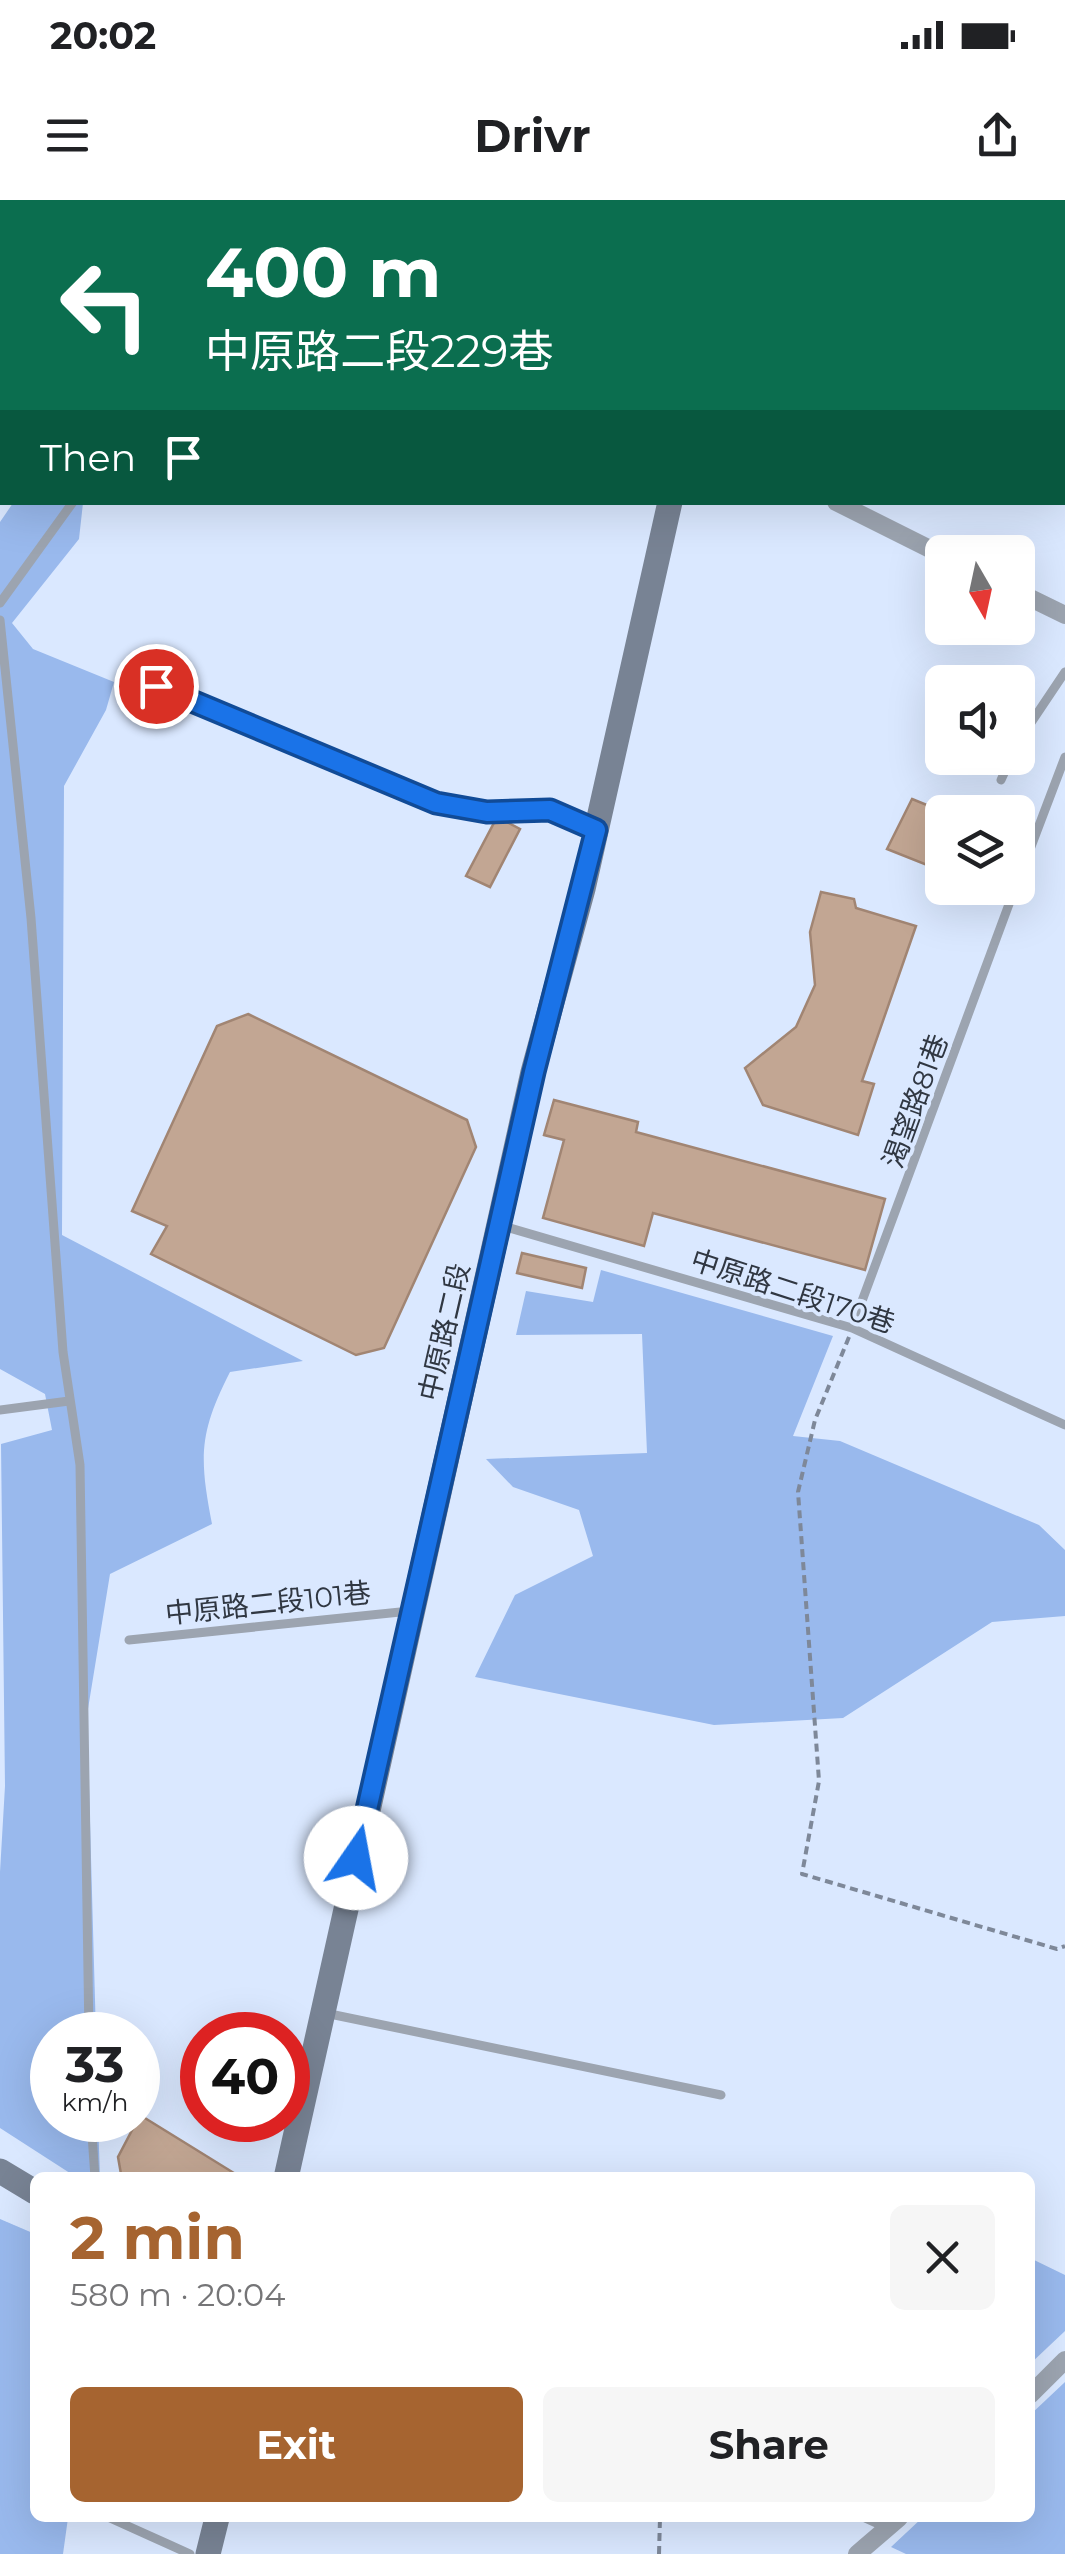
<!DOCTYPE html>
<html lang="en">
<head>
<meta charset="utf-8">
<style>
	body { margin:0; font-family:Montserrat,"Noto Sans TC",sans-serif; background:#f6f6f6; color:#202124; height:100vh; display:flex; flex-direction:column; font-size:38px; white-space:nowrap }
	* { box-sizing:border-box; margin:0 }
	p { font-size:32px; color:#757577 }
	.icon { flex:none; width:55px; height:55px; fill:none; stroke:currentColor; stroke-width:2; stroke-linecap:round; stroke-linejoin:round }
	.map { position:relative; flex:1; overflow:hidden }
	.details { position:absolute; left:30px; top:1972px; width:1005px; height:350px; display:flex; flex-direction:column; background:#fff; border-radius:15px; box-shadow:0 10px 40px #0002 }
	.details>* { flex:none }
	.top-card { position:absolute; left:0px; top:0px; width:1065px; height:305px; box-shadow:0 10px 40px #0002; background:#0b6e4f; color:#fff; overflow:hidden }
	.needle { width:65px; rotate:171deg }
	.fabs { position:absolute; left:925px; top:335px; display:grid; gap:20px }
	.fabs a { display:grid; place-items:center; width:110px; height:110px; border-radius:15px; background:#fff; box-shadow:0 10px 40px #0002; font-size:50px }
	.speed { position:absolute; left:30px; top:1812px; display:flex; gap:20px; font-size:50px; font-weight:700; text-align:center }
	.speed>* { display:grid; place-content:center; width:130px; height:130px; border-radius:50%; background:#fff; box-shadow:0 10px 40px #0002; line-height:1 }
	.speed small { font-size:25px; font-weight:400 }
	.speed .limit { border:15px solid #d22; background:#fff; color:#111 }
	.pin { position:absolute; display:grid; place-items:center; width:85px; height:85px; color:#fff; margin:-42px; border:5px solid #fff; border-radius:50%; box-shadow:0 2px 10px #0007 }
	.me { position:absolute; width:110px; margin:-55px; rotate:12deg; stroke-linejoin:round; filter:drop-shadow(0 0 8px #0008) }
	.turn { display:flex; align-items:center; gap:35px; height:210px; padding:0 40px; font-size:45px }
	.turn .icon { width:130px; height:130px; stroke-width:2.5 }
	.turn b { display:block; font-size:70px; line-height:85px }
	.then { display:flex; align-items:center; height:95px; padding:0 40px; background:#0003; gap:20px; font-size:38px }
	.round { display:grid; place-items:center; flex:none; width:105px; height:105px; border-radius:15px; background:#f6f6f6 }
	.summary { display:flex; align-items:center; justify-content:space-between; height:170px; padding:0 40px }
	h1 { font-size:60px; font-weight:700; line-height:75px; color:#a66430 }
	.cta { display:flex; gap:20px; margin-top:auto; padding:20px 40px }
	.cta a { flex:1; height:115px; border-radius:15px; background:#a66430; color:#fff; font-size:40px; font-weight:700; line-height:115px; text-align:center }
	.cta a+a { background:#f6f6f6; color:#202124 }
	.status { display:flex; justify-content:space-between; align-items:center; height:70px; padding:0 50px; background:#fff; direction:ltr }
	.status svg { height:28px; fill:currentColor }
	header { display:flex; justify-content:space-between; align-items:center; height:130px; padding:0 40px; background:#fff; font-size:45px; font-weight:700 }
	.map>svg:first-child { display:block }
	.forest { fill:#99b9ed }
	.building { fill:#c2a693; stroke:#a18573; stroke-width:2.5 }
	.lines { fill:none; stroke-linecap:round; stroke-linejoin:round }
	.path { stroke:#7e8899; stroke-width:4; stroke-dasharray:8 5; stroke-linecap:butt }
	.lane { stroke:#9ca4b0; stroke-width:9 }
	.street { stroke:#9ca4b0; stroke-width:18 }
	.secondary { stroke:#788394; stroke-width:25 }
	.route-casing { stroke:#114b97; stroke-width:25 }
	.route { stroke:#1a73e8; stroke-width:18 }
	.labels { text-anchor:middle; stroke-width:8; stroke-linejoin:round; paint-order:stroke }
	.street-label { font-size:28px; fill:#303742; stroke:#dae8ff }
</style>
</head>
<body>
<div class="status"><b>20:02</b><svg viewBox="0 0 49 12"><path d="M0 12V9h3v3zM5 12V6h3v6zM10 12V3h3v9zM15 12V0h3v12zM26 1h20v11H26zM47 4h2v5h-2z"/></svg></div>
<header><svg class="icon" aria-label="menu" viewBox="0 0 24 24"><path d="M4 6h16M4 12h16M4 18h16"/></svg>Drivr<svg class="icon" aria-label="share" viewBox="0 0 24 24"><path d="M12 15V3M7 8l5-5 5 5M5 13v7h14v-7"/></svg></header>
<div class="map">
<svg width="1065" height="2354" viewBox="0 0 1065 2354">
	<rect width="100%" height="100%" fill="#dae8ff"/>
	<path class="forest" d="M 90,0 L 367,0 L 90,2 Z
		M 13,303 L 83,303 L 79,339 L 12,423 L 33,449 L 114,482 L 106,510 L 64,586 L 62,1035 L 303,1161 L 230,1172 C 199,1233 199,1257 212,1324 L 110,1374 L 87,1515 L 96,1835 L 52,1835 L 52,1920 L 98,1920 L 100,1977 L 76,1977 L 0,1928 L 0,1672 L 5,1586 L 1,1244 L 52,1230 L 45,1194 L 0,1169 L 0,322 Z
		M 601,1070 L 833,1136 L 793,1236 L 840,1241 L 1039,1325 L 1065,1350 L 1065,1416 L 992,1422 L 843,1518 L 714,1525 L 475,1477 L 515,1395 L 593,1356 L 579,1310 L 513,1287 L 486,1259 L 647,1253 L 642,1134 L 516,1135 L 526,1091 L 593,1102 Z
		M 0,2019 L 35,2034 L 35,2318 L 68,2318 L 63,2354 L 0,2354 Z
		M 1030,2058 L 1065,2075 L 1065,2131 L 1030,2164 Z
		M 1065,2182 L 1065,2354 L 906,2354 L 891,2347 L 922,2318 L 1030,2318 L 1030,2215 Z"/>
	<path class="building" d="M 912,599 L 942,611 L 942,671 L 887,649 Z
		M 503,620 L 520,629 L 490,687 L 466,676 L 495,621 Z
		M 821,692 L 854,699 L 856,708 L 916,726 L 862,881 L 874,884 L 858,935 L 763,905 L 745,868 L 796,827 L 815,785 L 810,732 Z
		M 248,814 L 467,920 L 476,947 L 384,1148 L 356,1155 L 151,1054 L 167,1026 L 132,1011 L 217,826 Z
		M 554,900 L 638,922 L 636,932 L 885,999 L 865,1070 L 653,1013 L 644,1046 L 543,1018 L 564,940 L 544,935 Z
		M 522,1053 L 586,1068 L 582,1088 L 517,1073 Z
		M 140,1915 L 242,1978 L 121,1974 L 118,1957 Z"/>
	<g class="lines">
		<path class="path" d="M 849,1137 L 815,1220 L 798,1292 L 819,1581 L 802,1674 L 1057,1749 L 1065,1746
			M 659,2354 L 660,2318"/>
		<path class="lane" d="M 80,0 L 81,2
			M 489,2 L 490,0
			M 0,403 L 73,302
			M 0,420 L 31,718 L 63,1152 L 80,1265 L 89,1835
			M 125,471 L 220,516 L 436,603 L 487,613 L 550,610 L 595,629
			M 1018,542 L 1065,472
			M 1001,580 L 1011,558
			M 1018,681 L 1065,557
			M 503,1026 L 852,1128 L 1065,1225
			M 852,1128 L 1015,688
			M 0,1210 L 69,1201
			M 129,1440 L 410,1411
			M 325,1813 L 721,1895
			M 91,1920 L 95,1978
			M 110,2318 L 190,2354
			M 865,2318 L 887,2328"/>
		<path class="street" d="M 836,302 L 942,355
			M 1018,392 L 1065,415
			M 1030,2195 L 1065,2160
			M 857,2354 L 899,2318"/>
		<path class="secondary" d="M 735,2 L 736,0
			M 0,1971 L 35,1992
			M 286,1978 L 533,872 L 583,689 L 670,302
			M 208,2354 L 217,2318"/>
	</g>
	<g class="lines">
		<g class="route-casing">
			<path id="route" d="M 156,486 L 436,603 L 487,612 L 550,610 L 596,630 L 534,872 L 356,1658"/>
		</g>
		<use href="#route" class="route"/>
	</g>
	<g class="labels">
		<g class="street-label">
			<text transform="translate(915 901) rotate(-70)" y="10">渴望路81巷</text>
			<text transform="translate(793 1091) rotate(18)" y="10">中原路二段170巷</text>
			<text transform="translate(444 1132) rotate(-77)" y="10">中原路二段</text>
			<text transform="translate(268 1403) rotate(-6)" y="10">中原路二段101巷</text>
		</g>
	</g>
</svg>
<div class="fabs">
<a><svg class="needle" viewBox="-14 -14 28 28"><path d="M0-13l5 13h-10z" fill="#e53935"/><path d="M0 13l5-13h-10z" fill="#757577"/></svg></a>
<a><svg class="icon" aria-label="sound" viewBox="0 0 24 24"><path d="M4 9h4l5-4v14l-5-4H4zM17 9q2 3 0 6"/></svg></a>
<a><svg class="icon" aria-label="layers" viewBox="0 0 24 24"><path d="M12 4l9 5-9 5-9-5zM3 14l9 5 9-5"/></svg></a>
</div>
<div class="speed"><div>33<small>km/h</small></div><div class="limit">40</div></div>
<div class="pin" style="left:156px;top:486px;background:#d93025"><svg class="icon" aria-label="arrive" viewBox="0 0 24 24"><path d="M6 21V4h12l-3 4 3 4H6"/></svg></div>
<svg class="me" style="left:356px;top:1658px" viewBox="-20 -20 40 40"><circle r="19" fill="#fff"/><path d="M0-13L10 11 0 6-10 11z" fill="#1a73e8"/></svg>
<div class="top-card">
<div class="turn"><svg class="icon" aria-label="left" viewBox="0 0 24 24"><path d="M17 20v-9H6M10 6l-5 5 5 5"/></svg><div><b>400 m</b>中原路二段229巷</div></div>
<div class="then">Then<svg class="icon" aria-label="arrive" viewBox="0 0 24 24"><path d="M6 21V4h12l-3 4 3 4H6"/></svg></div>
</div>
<section class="details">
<div class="summary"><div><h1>2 min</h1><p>580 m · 20:04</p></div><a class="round"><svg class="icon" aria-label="close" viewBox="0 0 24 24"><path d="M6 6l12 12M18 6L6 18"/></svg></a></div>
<div class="cta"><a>Exit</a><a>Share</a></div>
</section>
</div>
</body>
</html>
